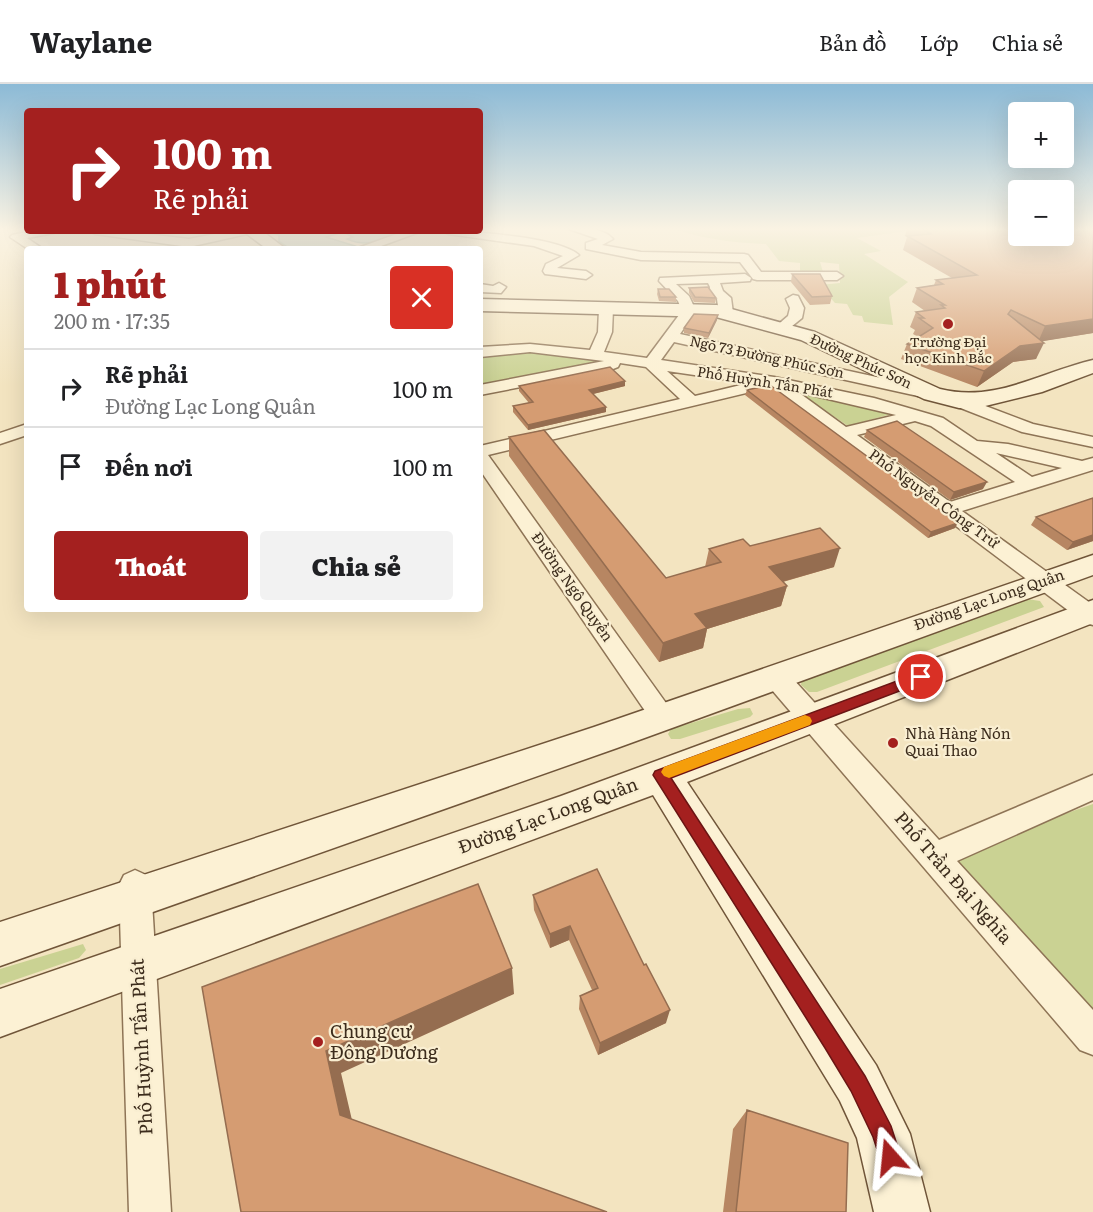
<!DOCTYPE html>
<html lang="vi">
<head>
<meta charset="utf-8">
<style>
	body { margin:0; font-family:Literata,serif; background:#f2f2f2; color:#202124; height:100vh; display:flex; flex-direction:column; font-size:22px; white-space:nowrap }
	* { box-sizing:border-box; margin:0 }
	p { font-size:20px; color:#757577 }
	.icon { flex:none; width:33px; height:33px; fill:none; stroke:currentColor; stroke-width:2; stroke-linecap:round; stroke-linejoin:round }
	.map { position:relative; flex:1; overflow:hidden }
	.drawer { position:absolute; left:24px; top:162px; width:459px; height:366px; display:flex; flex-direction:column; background:#fff; border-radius:6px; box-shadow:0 6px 24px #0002 }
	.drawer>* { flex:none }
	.guide { position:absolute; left:24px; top:24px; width:459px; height:126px; border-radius:6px; box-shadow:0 6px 24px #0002; background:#a4201f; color:#fff; overflow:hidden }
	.controls { position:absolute; left:1008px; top:18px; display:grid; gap:12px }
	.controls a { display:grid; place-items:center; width:66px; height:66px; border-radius:6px; background:#fff; box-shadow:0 6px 24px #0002; font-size:30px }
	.pin { position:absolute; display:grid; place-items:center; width:51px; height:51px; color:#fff; margin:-26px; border:3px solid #fff; border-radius:50%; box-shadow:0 2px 6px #0007 }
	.me { position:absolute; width:66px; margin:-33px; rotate:342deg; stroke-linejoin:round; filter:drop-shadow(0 0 4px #0008) }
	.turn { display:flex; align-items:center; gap:21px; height:126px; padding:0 30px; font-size:27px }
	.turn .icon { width:78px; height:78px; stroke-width:2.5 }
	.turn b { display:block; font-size:42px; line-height:51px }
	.round { display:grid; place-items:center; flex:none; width:63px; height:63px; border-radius:6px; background:#f2f2f2 }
	.head { display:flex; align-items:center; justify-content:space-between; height:102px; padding:0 30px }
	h1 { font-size:36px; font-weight:800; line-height:45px; color:#a4201f }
	.button { display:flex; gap:12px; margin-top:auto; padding:12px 30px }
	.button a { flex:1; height:69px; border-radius:6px; background:#a4201f; color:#fff; font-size:24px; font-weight:800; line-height:69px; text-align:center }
	.button a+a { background:#f2f2f2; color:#202124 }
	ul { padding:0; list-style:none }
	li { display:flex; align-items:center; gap:18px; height:78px; padding:0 30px; border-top:2px solid #e0e0e0 }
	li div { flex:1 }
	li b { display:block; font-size:22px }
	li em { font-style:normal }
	header { display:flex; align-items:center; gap:36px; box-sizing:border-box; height:84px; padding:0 30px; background:#fff; border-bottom:2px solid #e0e0e0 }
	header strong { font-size:28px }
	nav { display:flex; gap:33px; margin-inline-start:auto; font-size:21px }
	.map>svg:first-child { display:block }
	.green { fill:#cad293 }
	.water { fill:#a3c4bb; stroke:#69948a; stroke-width:1.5 }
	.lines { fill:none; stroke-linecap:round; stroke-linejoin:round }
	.street-casing { stroke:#8e7456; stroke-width:3 }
	.secondary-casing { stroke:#705539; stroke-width:3 }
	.street { fill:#fcf1d4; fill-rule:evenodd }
	.secondary { fill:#fcf1d4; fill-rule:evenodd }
	.wall { fill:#b78662 }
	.shaded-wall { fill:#956d50 }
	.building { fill:#d59c72; stroke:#956d50; stroke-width:1.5 }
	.route { fill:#a4201f; stroke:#6b1514; stroke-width:1.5 }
	.slow { fill:#f59e0b }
	.poi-dot { fill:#a4201f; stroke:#f9eed1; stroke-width:2 }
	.labels { text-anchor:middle; stroke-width:4.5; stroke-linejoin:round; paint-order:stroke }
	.far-poi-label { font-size:14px; fill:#3c2c1c; stroke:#f9eed1 }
	.far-street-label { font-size:14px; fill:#3c2c1c; stroke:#f9eed1 }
	.street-label { font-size:15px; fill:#3c2c1c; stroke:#f9eed1 }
	.poi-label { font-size:15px; fill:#3c2c1c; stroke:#f9eed1; text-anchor:start }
	.near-street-label { font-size:18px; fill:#3c2c1c; stroke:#f9eed1 }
	.near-poi-label { font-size:18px; fill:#3c2c1c; stroke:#f9eed1; text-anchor:start }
</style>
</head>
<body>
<header>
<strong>Waylane</strong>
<nav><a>Bản đồ</a><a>Lớp</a><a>Chia sẻ</a></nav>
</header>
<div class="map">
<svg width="1093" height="1128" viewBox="0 0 1093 1128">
	<rect width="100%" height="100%" fill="#f3e4c0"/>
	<path class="green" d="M 672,144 L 928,144 L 857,154 L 881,167 L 864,170 L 908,198 L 889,213 L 893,241 L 864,238 L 862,232 L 853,231 L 847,220 L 835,219 L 819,201 L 840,199 L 839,180 L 820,178 L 823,188 L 800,188 L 800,179 L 779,177 L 766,160 C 734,159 702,155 672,144 Z
		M 528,266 L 604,277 L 480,304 L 480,270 Z
		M 798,308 L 891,330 L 848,342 Z
		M 1027,515 L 1040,517 L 1044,523 L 817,608 L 809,608 L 801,601 L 802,595 Z
		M 750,624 L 753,630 L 750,633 L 680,655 L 671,655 L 668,650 L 671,645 L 738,625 Z
		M 1093,720 L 1093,946 L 952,787 L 956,768 Z
		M 83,860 L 86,866 L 79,874 L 0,901 L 0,885 Z"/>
	<path class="water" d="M 265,147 L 412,147 C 389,154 370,165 347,155 L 353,153 L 343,148 L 326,153 L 355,162 L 350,165 L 290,165 L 279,157 L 279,151 Z"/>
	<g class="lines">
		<g class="street-casing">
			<path id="street" d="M 566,144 C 580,144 603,143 613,155 L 602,161 L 641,168 L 744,170 L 748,171 L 761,188 L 837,188 L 843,192 L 837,196 L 757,196 L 753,195 L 740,178 L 641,176 L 586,165 L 586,159 L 598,155 Z
				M 31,147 L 56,147 L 54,149 L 27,154 L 43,165 L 28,165 L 10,153 L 12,151 Z
				M 89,147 L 122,147 L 189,155 L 230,147 L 253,147 L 247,150 L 189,163 L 95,150 Z
				M 405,147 L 422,147 L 373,165 L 355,165 Z
				M 442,147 C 471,147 559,153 579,171 L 557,184 L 586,187 L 592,191 L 586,195 L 545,190 L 543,187 L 546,180 L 563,172 L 534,162 L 448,150 Z
				M 745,190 L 751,194 L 750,197 L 720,199 L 723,207 L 731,214 L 733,229 L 726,233 L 719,229 L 717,215 L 709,208 L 710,203 L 708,199 L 676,200 L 689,212 L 696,227 L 680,250 L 927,304 L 935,309 L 927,314 L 674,258 L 661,276 L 774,293 L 874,314 L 943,334 L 977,357 L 1008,360 L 1082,377 L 1093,374 L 1093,386 L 962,427 L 1093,521 L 1093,541 L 1085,539 L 771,303 L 488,371 L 676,633 L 672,640 L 663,643 L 654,640 L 480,386 L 480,362 L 680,315 L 646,283 L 620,279 L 618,283 L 613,285 L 480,311 L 480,301 L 604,277 L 530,268 L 480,273 L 480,263 L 530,260 L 590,266 L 598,248 L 599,225 L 606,221 L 613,225 L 612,248 L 604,268 L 647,274 L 682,227 L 678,217 L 659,197 L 660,194 ZM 667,287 L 749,299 L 695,312 ZM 798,308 L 896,331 L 846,343 ZM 915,337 L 931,342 L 1015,398 L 950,418 L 857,351 ZM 996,369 L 1062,384 L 1032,393 Z
				M 499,199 L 506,203 L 501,209 L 480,208 L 480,200 L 493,202 Z
				M 793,211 L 798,212 L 804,224 L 802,234 L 786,247 L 776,247 L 774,244 L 788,232 L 790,224 L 786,215 Z
				M 959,312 L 1033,340 L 1093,353 L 1093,363 L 1022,348 L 953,321 L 951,317 Z
				M 27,340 L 27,351 L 0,360 L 0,349 Z
				M 775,583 L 784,585 L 939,756 L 1093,691 L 1093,716 L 957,777 L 1093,926 L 1093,971 L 1080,966 L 766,599 L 763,592 L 766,585 Z
				M 135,786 L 146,791 L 151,801 L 171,1128 L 129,1128 L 119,801 L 124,791 Z"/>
		</g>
		<g class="secondary-casing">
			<path id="secondary" d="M 243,147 L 262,147 L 286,165 L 267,165 Z
				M 480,215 L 717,221 L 815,248 L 940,305 C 995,319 1041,288 1093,276 L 1093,289 L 1042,308 L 977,324 L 959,324 L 924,315 L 801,256 L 716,233 L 480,227 Z
				M 1093,471 L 1093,491 L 617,664 L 0,882 L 0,838 L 594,643 Z
				M 1093,516 L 1093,539 L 687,698 L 876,981 L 910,1050 L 930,1128 L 874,1128 L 857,1054 L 840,1017 L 653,711 L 0,953 L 0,905 L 561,712 Z"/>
		</g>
		<use href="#street" class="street"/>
		<use href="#secondary" class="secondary"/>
	</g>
	<path class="wall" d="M 907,144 L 1093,144 L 1093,249 L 1042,257 L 1036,275 L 1013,278 L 977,303 L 901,275 L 907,260 L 918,253 L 913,250 L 915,246 L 910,243 L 916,228 L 925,227 L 912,218 L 917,204 L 934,201 L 936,196 L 952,194 L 903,166 L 907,153 L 905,152 Z
		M 792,190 L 832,212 L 830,220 L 810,221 L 791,198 Z
		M 689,204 L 716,214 L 715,219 L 694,218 L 689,209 Z
		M 658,205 L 676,213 L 676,218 L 659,217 L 657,210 Z
		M 717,236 L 708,254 L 684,249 L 684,244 Z
		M 625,297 L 625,302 L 593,310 L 606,328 L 528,346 L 513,328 L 513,322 L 529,319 L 519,307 L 519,302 Z
		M 747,306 L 955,444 L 928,454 L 745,311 Z
		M 867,346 L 983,405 L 950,416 L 864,353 Z
		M 509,353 L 666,494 L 705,483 L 709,465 L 750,462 L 834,483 L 783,498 L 787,502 L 781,522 L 707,545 L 703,564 L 659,578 L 509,372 Z
		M 1093,414 L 1093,457 L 1067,466 L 1031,441 L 1036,433 Z
		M 597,785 L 666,939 L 598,971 L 579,925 L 580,912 L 592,906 L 569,856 L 550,864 L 534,826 L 533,811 Z
		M 747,1026 L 846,1128 L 723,1128 L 733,1045 Z"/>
	<path class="shaded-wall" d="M 718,231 L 717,236 L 708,254 L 709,249 Z
		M 1093,235 L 1093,249 L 1038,258 L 1045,242 Z
		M 1044,259 L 1036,275 L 1013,278 L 977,303 L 984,287 L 1020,262 Z
		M 625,297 L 625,302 L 589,311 L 589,306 Z
		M 606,323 L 606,328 L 528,346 L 528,341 Z
		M 987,398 L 983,405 L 950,416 L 954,408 Z
		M 958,439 L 955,444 L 928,454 L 931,448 Z
		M 1093,451 L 1093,457 L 1067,466 L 1073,458 Z
		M 840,464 L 834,483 L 764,503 L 769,483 Z
		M 787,502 L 781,522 L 707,545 L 703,564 L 659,578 L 663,559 L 695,530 Z
		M 570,842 L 569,856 L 550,864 L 550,850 Z
		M 512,884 L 514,910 L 341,989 L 355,1049 L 340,1031 L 326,967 Z
		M 670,926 L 666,939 L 598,971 L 600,959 Z"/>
	<path class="building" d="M 921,144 L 1018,144 L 1018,152 L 1064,152 L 1064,144 L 1093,144 L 1093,235 L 1045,242 L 1011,226 L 1008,230 L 1044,259 L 1020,262 L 984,287 L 907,260 L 933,244 L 919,234 L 924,234 L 916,228 L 945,224 L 941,221 L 945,221 L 917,204 L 943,200 L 936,196 L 977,191 L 907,152 L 931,150 Z
		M 792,190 L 820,190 L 832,212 L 812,213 Z
		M 708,203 L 716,214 L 695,213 L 689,204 Z
		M 658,205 L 669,205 L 676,213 L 660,213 Z
		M 694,230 L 718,231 L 709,249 L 684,244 Z
		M 610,283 L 625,297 L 589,306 L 606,323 L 528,341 L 513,322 L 533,318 L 519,302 Z
		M 770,301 L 958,439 L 931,448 L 747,306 Z
		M 897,337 L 987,398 L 954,408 L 867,346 Z
		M 544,346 L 666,494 L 721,478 L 709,465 L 743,455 L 750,462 L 820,444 L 840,464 L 769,483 L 787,502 L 695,530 L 707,544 L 663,559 L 509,353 Z
		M 1093,414 L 1093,451 L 1073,458 L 1036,433 Z
		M 597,785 L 644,881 L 646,880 L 670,926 L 600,959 L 580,912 L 598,904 L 570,842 L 550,850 L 533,811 Z
		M 478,800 L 512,884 L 326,967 L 340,1031 L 607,1128 L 241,1128 L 202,903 Z
		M 747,1026 L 848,1059 L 846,1128 L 736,1128 Z"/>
	<linearGradient id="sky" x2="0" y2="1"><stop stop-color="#8cbad6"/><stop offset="0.48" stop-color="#faf3e3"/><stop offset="1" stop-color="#faf3e3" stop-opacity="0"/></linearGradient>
	<rect width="1093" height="302" fill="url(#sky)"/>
	<path class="route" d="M 921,588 L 926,589 L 928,593 L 926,597 L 671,694 L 865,992 L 891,1042 L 901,1073 L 897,1081 L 890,1084 L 882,1081 L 873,1053 L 851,1007 L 825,964 L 653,691 L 655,687 Z"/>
	<path class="slow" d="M 805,631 L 810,633 L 812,637 L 810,641 L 669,694 L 664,692 L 661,688 L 664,683 Z"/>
	<g class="poi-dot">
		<circle cx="948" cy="240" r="6"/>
		<circle cx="893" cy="659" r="6"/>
		<circle cx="318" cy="958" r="6"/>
	</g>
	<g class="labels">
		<g class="far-poi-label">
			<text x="948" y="263">Trường Đại<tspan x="948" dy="16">học Kinh Bắc</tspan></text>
		</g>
		<g class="far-street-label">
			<text transform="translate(767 273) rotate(12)" y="5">Ngõ 73 Đường Phúc Sơn</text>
			<text transform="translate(861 277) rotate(25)" y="5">Đường Phúc Sơn</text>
			<text transform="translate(765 298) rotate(9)" y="5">Phố Huỳnh Tấn Phát</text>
		</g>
		<g class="street-label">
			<text transform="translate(934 415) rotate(36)" y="5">Phố Nguyễn Công Trứ</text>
			<text transform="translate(572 503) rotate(55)" y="5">Đường Ngô Quyền</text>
			<text transform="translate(989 516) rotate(-19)" y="5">Đường Lạc Long Quân</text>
		</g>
		<g class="poi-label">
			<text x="905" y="655">Nhà Hàng Nón<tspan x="905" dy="17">Quai Thao</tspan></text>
		</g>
		<g class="near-street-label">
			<text transform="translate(548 732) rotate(-20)" y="6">Đường Lạc Long Quân</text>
			<text transform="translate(953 794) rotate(49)" y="6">Phố Trần Đại Nghĩa</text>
			<text transform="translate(142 963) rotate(-93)" y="6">Phố Huỳnh Tấn Phát</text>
		</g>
		<g class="near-poi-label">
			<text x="330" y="954">Chung cư<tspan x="330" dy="21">Đông Dương</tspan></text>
		</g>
	</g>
</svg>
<div class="controls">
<a>+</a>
<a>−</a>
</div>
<div class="pin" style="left:921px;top:593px;background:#d93025"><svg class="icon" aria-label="arrive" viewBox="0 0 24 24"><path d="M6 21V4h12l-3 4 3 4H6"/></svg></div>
<svg class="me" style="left:890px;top:1073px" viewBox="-20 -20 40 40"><path d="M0-17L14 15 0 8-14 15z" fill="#a4201f" stroke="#fff" stroke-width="4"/></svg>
<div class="guide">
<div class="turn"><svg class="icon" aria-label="right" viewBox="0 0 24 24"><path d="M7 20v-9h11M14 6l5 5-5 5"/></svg><div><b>100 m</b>Rẽ phải</div></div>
</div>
<section class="drawer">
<div class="head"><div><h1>1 phút</h1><p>200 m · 17:35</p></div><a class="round" style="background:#d93025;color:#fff"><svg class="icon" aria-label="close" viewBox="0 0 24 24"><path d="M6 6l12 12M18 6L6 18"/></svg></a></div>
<ul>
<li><svg class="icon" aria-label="right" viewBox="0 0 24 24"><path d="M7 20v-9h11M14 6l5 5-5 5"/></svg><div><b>Rẽ phải</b><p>Đường Lạc Long Quân</p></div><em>100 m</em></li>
<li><svg class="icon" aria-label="arrive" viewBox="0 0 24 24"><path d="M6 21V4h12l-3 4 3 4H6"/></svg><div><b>Đến nơi</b></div><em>100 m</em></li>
</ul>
<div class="button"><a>Thoát</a><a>Chia sẻ</a></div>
</section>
</div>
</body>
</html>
